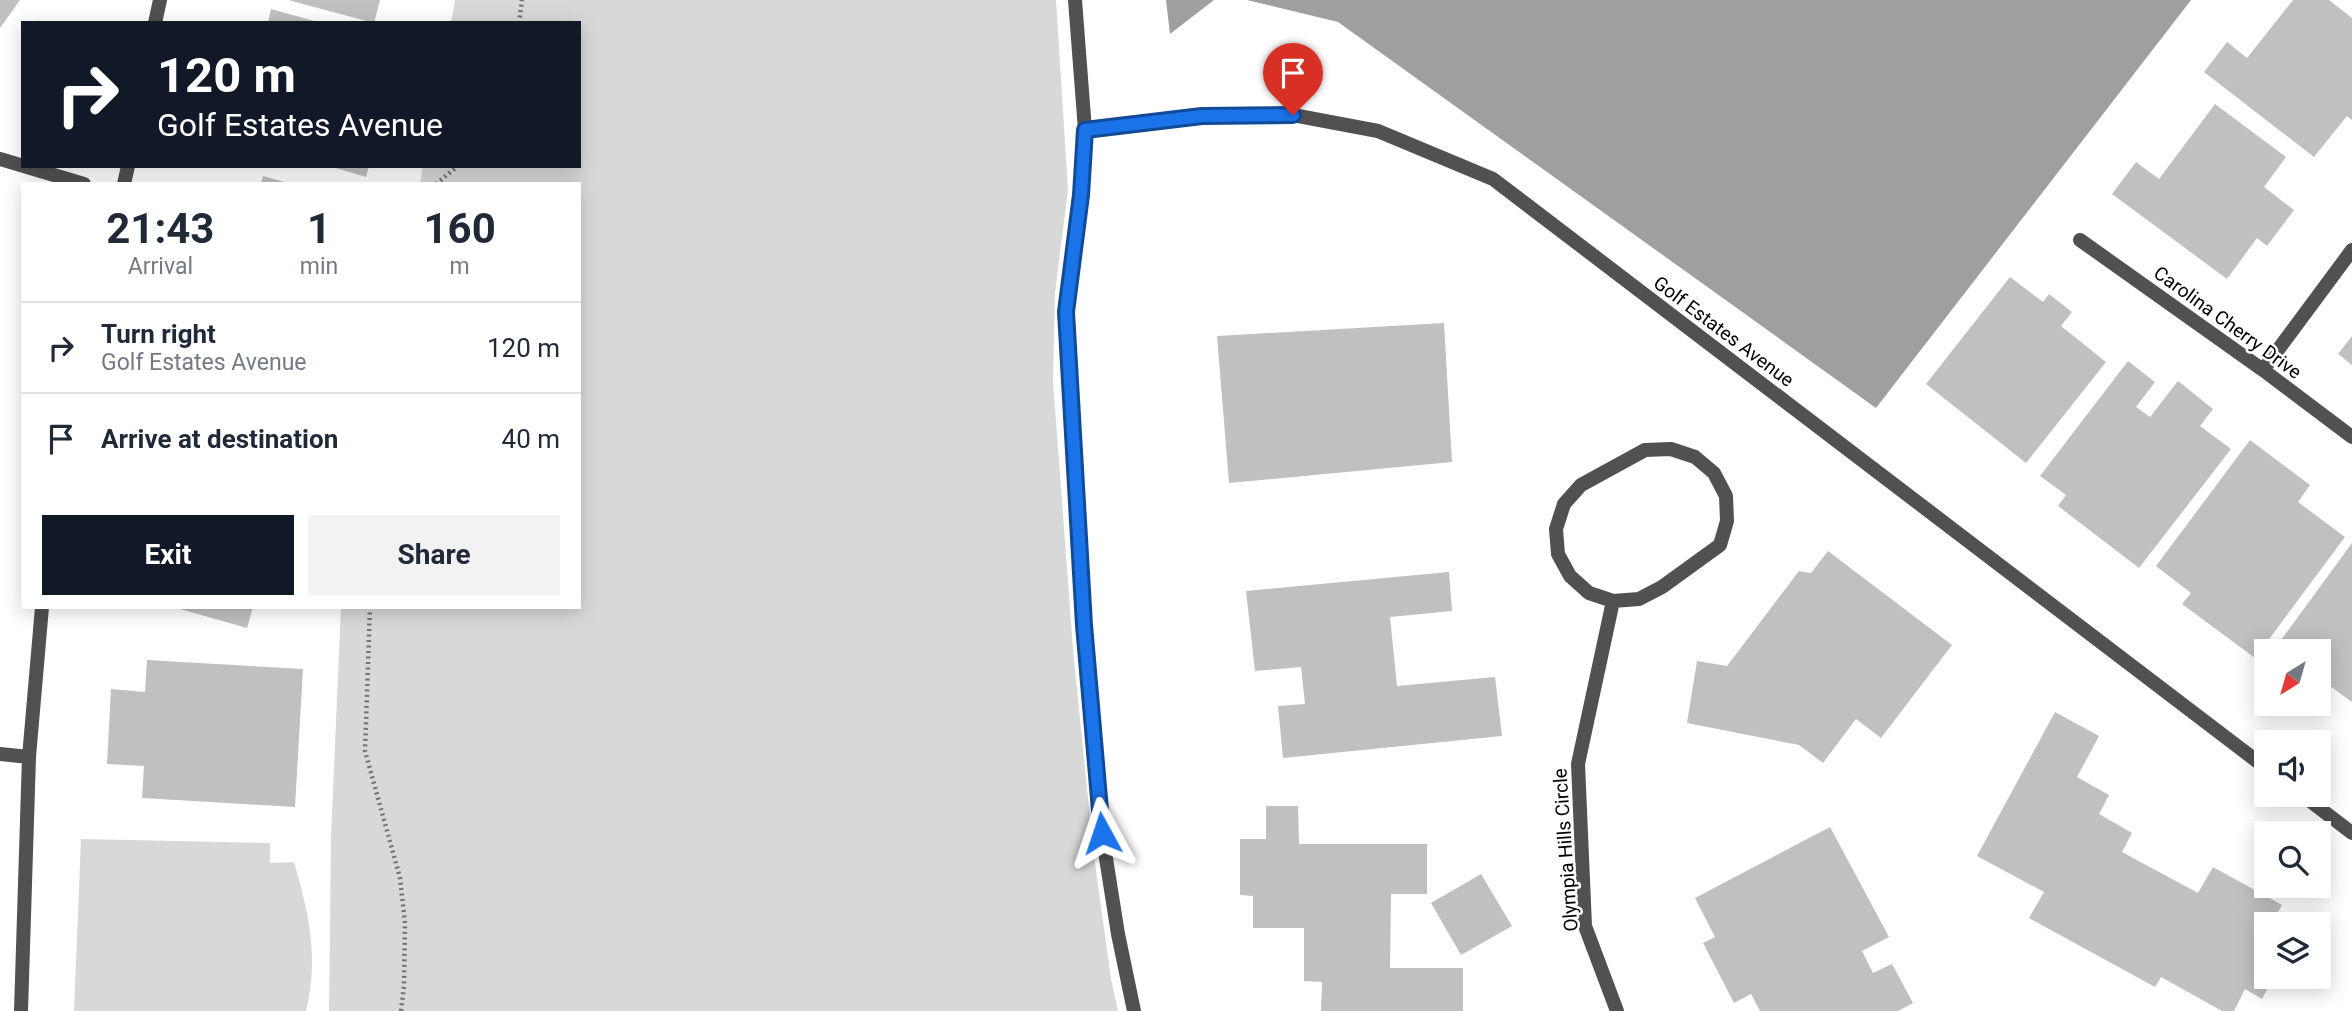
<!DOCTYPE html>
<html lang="en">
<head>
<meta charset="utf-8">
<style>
	body { margin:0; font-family:Roboto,sans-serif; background:#f2f2f3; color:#1f2937; height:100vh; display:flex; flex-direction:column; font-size:26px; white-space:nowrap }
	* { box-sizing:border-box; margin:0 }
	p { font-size:23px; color:#747a83 }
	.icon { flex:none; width:38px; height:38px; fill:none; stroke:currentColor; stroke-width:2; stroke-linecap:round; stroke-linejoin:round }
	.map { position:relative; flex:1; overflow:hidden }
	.panel { position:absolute; left:21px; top:182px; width:560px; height:427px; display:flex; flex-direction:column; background:#fff; border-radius:0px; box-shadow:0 4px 18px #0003 }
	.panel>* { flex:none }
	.top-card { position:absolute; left:21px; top:21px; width:560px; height:147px; border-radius:0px; box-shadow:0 4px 18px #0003; background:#111827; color:#fff; overflow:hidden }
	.needle { width:46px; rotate:217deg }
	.fabs { position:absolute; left:2254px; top:639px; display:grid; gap:14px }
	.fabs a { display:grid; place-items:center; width:77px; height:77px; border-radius:0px; background:#fff; box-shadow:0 4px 18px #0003; font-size:35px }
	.pin { position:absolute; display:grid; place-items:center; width:60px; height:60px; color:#fff; margin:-72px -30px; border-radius:50% 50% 50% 0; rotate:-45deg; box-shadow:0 0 7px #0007 }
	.pin .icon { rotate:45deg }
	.me { position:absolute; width:77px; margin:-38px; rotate:355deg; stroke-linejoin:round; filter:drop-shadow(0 0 5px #0008) }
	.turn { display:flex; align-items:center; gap:24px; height:147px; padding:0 21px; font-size:32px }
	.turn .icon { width:91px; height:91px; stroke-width:2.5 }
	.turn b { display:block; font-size:49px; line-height:60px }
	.eta { display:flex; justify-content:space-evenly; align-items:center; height:119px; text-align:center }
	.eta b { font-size:42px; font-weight:700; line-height:49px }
	.action { display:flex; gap:14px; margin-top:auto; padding:14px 21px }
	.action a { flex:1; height:80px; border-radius:0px; background:#111827; color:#fff; font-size:28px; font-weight:700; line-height:80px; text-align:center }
	.action a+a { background:#f2f2f3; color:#1f2937 }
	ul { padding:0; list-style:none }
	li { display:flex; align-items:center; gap:21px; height:91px; padding:0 21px; border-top:2px solid #e0e1e3 }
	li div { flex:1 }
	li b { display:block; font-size:26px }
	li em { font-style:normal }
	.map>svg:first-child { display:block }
	.green { fill:#d8d8d8 }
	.water { fill:#9f9f9f }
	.building { fill:#c0c0c0 }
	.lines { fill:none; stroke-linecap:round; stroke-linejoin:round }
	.path { stroke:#737373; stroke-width:4.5; stroke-dasharray:2 3.5; stroke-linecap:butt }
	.street { stroke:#515151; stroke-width:14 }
	.route-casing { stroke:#114b97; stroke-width:18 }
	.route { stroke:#1a73e8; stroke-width:12 }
	.labels { text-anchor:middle; stroke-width:5; stroke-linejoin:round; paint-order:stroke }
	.street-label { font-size:19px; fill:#000; stroke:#fff }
</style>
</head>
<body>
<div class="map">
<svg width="2352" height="1011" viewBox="0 0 2352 1011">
	<rect width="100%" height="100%" fill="#fff"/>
	<path class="green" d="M 455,0 L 1056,0 L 1068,190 L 1055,293 L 1053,381 L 1073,649 L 1093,849 L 1111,979 L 1118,1011 L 329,1011 L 331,836 L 341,607 L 579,607 L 579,184 L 420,184 L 423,166 L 579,166 L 579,23 L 451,23 Z
		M 81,839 L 270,843 L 270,863 L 294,862 C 309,914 319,957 306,1011 L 74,1011 Z"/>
	<path class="water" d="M 1166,0 L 1214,0 L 1170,34 Z
		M 1247,0 L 2191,0 L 1876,408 L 1338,22 Z"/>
	<path class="building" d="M 0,0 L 20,0 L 0,28 Z
		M 288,0 L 380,0 L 374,23 Z
		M 2293,0 L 2329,0 L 2352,18 L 2352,120 L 2347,116 L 2314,157 L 2204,72 L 2227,42 L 2247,58 Z
		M 271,9 L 318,22 L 317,23 L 268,23 Z
		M 2215,104 L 2286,157 L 2264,187 L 2294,210 L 2267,246 L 2257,238 L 2227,279 L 2112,194 L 2136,162 L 2159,179 Z
		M 329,166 L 369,166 L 366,177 Z
		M 263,176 L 288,183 L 288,184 L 261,184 Z
		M 2010,277 L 2043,302 L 2049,294 L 2072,312 L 2061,326 L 2106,362 L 2026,463 L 1926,384 Z
		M 1444,323 L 1452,462 L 1229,483 L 1217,336 Z
		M 2352,336 L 2352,365 L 2338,354 Z
		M 2128,361 L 2155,382 L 2136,407 L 2150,417 L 2178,381 L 2213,409 L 2200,426 L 2231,449 L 2139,568 L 2058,506 L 2066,495 L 2040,476 Z
		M 2250,440 L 2310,485 L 2298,502 L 2345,537 L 2255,658 L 2182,604 L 2191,593 L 2156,566 Z
		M 2352,543 L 2352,702 L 2319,678 L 2319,651 L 2281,651 L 2276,647 Z
		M 1828,551 L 1952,645 L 1881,738 L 1856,719 L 1823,763 L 1799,745 L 1687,723 L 1697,661 L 1727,666 L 1799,571 L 1811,573 Z
		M 1449,572 L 1452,611 L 1390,617 L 1397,686 L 1495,677 L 1502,736 L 1283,758 L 1278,706 L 1305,704 L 1301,667 L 1255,671 L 1246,591 Z
		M 173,607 L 253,607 L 247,628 Z
		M 147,660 L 303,669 L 295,807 L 142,798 L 144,766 L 107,764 L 111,689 L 145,692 Z
		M 2055,712 L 2099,736 L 2077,777 L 2109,795 L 2099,814 L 2132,833 L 2122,852 L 2198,893 L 2213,867 L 2282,905 L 2273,922 L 2276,924 L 2266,924 L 2266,976 L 2274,976 L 2262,999 L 2245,989 L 2234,1011 L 2222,1011 L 2161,977 L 2155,987 L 2029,918 L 2044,892 L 1977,856 Z
		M 1266,806 L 1298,806 L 1299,844 L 1427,844 L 1427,894 L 1391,894 L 1390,968 L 1463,968 L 1463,1011 L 1321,1011 L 1322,982 L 1304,981 L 1304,928 L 1253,928 L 1253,896 L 1240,895 L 1240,839 L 1266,839 Z
		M 1830,827 L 1889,937 L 1862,951 L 1873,973 L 1892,964 L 1913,1003 L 1898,1011 L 1760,1011 L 1751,994 L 1734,1003 L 1703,943 L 1715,937 L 1695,898 Z
		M 1481,874 L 1512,926 L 1461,955 L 1431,903 Z"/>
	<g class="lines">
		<path class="path" d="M 519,23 L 522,0
			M 436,184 L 458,166
			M 370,607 L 365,751 L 400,878 L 405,923 L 404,986 L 401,1011"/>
		<path class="street" d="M 1075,0 L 1085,130 L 1081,195 L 1066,311 L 1070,404 L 1077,493 L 1084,625 L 1102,833 L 1118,934 L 1134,1011
			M 155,23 L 160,0
			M 1085,130 L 1202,116 L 1293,115 L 1378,131 L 1493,179 L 2266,768
			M 0,159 L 84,184
			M 124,184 L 128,166
			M 2080,240 L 2263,370 L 2352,437
			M 2263,370 L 2352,250
			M 1671,449 L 1695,457 L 1714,473 L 1726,496 L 1727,521 L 1720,545 L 1662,587 L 1639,599 L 1613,601 L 1589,593 L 1570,576 L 1558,554 L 1556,529 L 1564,504 L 1581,485 L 1645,450 Z
			M 1613,601 L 1578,764 L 1585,926 L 1617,1011
			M 0,754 L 29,757
			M 2301,794 L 2352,833
			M 21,1011 L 29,757 L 42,607"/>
	</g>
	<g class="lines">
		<g class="route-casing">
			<path id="route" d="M 1102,833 L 1084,625 L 1066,312 L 1081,195 L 1085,130 L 1202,116 L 1293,115"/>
		</g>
		<use href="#route" class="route"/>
	</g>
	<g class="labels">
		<g class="street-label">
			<text transform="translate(2228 322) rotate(36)" y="7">Carolina Cherry Drive</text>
			<text transform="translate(1724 331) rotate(37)" y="7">Golf Estates Avenue</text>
			<text transform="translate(1565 850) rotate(-94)" y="7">Olympia Hills Circle</text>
		</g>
	</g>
</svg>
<div class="fabs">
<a><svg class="needle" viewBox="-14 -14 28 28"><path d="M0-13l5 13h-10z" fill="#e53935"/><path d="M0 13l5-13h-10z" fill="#747a83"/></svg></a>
<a><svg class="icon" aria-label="sound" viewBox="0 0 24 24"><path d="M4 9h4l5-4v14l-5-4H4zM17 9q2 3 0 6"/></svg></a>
<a><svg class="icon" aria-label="search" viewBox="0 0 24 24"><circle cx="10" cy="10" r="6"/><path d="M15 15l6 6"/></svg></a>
<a><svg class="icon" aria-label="layers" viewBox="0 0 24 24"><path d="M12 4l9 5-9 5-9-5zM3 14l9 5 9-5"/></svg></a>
</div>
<div class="pin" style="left:1293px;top:115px;background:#d93025"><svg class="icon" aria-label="arrive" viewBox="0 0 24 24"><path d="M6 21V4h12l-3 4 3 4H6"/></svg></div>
<svg class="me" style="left:1102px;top:833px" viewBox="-20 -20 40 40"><path d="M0-17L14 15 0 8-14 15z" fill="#1a73e8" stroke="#fff" stroke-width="4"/></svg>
<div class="top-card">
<div class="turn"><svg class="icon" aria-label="right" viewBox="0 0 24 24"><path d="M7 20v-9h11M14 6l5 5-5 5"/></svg><div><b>120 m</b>Golf Estates Avenue</div></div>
</div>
<section class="panel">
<div class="eta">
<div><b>21:43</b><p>Arrival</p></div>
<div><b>1</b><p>min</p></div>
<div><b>160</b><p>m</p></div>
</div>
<ul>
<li><svg class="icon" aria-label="right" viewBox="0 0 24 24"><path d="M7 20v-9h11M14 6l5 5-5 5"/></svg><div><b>Turn right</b><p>Golf Estates Avenue</p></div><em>120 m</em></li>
<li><svg class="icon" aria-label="arrive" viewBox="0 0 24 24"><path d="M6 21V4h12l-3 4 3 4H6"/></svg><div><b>Arrive at destination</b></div><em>40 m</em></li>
</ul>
<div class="action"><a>Exit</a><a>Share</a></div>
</section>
</div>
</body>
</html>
